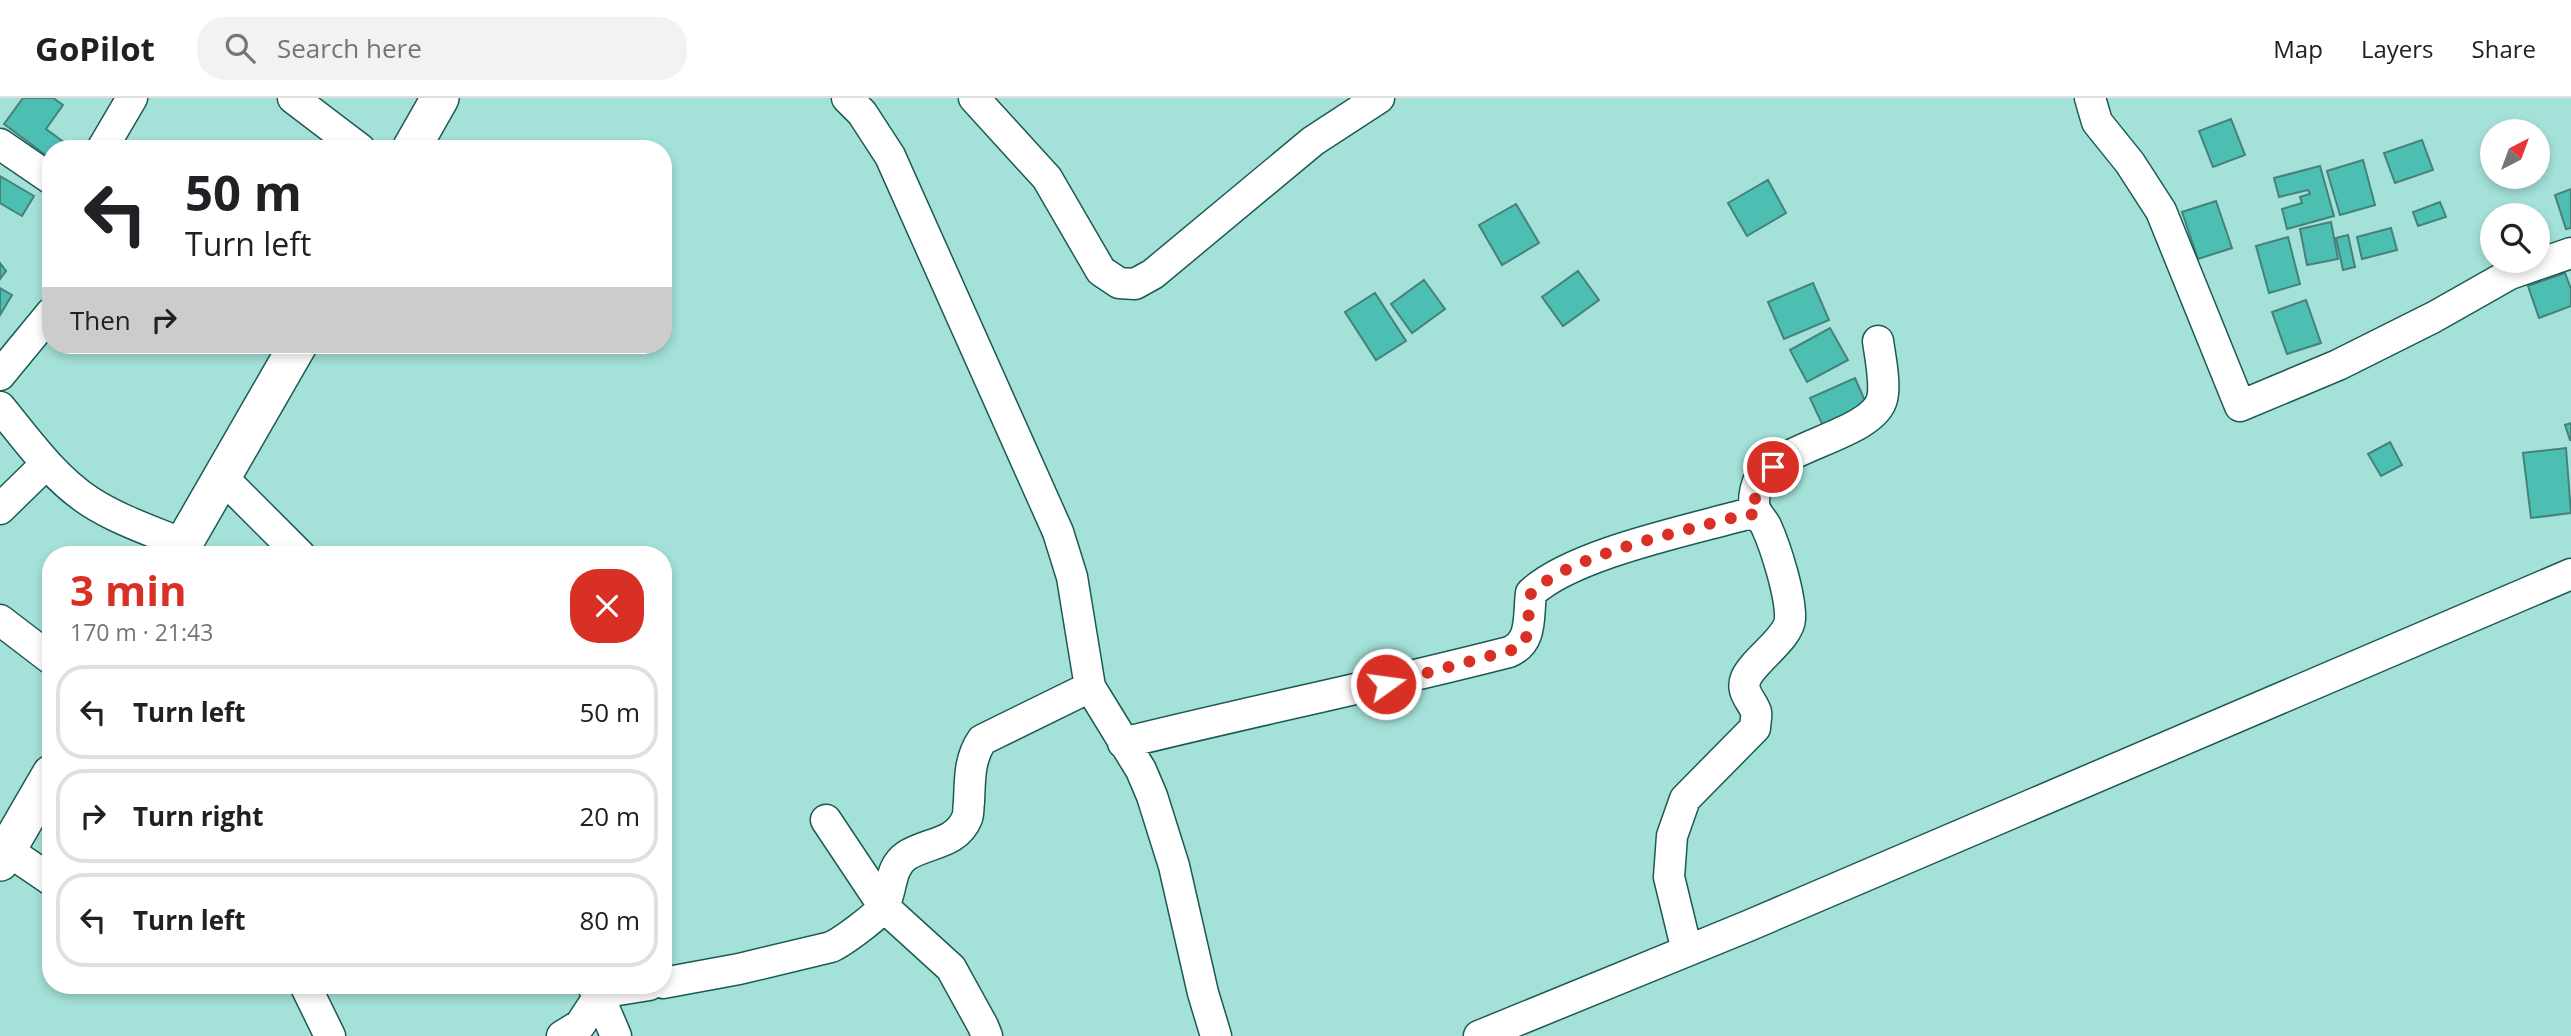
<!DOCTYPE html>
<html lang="en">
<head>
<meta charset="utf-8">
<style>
	body { margin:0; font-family:"Open Sans",sans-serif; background:#f2f2f2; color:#202124; height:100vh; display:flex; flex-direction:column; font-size:26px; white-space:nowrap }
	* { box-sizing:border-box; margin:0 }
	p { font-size:23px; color:#757577 }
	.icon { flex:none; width:38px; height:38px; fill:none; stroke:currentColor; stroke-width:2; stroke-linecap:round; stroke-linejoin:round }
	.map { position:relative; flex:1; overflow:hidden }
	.details { position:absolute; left:42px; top:448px; width:630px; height:448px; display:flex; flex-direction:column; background:#fff; border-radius:28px; box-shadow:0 4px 10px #0003 }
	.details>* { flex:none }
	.banner { position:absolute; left:42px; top:42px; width:630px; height:214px; border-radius:28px; box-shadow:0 4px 10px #0003; background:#fff; color:#202124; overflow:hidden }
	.needle { width:46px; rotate:41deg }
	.fabs { position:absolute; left:2480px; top:21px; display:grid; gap:14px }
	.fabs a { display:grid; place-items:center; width:70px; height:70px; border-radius:50%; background:#fff; box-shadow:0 4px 10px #0003; font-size:35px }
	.pin { position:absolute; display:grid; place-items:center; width:60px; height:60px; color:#fff; margin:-30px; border:4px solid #fff; border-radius:50%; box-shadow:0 2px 7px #0007 }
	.me { position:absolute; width:77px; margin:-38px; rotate:76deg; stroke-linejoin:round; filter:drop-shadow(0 0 5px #0008) }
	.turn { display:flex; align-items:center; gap:24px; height:147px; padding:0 28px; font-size:32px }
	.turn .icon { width:91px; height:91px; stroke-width:2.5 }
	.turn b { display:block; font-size:49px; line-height:60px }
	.then { display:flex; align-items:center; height:66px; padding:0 28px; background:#0003; gap:14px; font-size:26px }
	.round { display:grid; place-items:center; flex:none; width:74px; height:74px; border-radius:28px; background:#f2f2f2 }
	.overview { display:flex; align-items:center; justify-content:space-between; height:119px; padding:0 28px }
	h1 { font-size:42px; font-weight:700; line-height:52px; color:#d93025 }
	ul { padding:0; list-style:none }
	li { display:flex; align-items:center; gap:21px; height:94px; margin:0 14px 10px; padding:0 14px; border:4px solid #e0e0e0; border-radius:28px }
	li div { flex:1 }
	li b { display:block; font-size:26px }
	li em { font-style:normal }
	header { display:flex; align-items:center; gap:42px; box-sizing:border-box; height:98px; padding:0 35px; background:#fff; border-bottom:2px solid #e0e0e0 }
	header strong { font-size:33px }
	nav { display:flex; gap:38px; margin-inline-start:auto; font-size:24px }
	.search { width:490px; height:63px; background:#f2f2f2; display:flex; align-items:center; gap:18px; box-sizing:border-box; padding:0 24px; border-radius:28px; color:#757577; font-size:26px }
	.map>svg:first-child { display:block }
	.building { fill:#4cbeb2; stroke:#46817a; stroke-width:2 }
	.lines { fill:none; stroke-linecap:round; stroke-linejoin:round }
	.minor-casing { stroke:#1c5a54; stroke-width:33 }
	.major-casing { stroke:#1c5a54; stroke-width:40 }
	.minor { stroke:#fff; stroke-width:30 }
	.major { stroke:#fff; stroke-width:37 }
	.route { stroke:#d93025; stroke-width:12; stroke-dasharray:0 21.6 }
</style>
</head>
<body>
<header>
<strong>GoPilot</strong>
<div class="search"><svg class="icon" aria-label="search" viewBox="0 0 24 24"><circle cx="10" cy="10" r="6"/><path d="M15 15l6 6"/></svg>Search here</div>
<nav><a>Map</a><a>Layers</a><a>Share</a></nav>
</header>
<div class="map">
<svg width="2571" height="938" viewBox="0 0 2571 938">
	<rect width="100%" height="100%" fill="#a4e1d8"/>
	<path class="building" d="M 23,0 L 53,0 L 63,7 L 46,31 L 65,45 L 60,51 L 51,51 L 51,61 L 4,26 Z
		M 2231,21 L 2245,57 L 2213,69 L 2199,33 Z
		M 2422,42 L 2433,72 L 2395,85 L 2384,55 Z
		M 2363,62 L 2375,107 L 2340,117 L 2327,73 Z
		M 2320,68 L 2334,118 L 2287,131 L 2282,111 L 2302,105 L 2300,99 L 2310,96 L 2308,92 L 2279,99 L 2274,80 Z
		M 0,78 L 34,98 L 22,118 L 0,105 Z
		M 1768,82 L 1786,115 L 1747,138 L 1728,105 Z
		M 2571,91 L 2571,130 L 2566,131 L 2555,97 Z
		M 2216,103 L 2232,150 L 2198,161 L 2182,114 Z
		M 2440,104 L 2446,119 L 2418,128 L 2413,114 Z
		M 1516,106 L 1539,145 L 1502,167 L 1479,127 Z
		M 2331,124 L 2338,161 L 2307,167 L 2300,131 Z
		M 2391,130 L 2397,152 L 2362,161 L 2357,139 Z
		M 2348,137 L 2355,169 L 2343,172 L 2336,140 Z
		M 2288,139 L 2300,186 L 2269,195 L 2256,148 Z
		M 0,165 L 6,173 L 0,181 Z
		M 1578,173 L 1599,202 L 1563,228 L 1542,199 Z
		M 2565,175 L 2571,191 L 2571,208 L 2539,220 L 2528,188 Z
		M 1424,182 L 1445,211 L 1412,235 L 1391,206 Z
		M 1813,185 L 1829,222 L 1784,241 L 1768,204 Z
		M 0,190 L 12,197 L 0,217 Z
		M 1375,195 L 1406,243 L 1376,262 L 1345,214 Z
		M 2306,202 L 2321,245 L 2287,256 L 2272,214 Z
		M 1830,230 L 1848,262 L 1807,284 L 1790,252 Z
		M 1855,280 L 1868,310 L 1824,330 L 1810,300 Z
		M 2571,325 L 2571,342 L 2570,342 L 2565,327 Z
		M 2390,344 L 2402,367 L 2381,378 L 2368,356 Z
		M 2566,350 L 2571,415 L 2531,420 L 2523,355 Z"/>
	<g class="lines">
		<g class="minor-casing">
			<path id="minor" d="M 293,0 L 360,51
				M 847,0 L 862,15 L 890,58 L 1058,434 L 1072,479 L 1090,589 L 1141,672 L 1152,698 L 1174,768 L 1203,895 L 1216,938
				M 974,0 L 1047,80 L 1101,173 L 1119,185 L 1135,186 L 1153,176 L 1313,43 L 1379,0
				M 2090,0 L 2097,24 L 2130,65 L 2161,113 L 2240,308 L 2338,267 L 2434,219 L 2510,176 L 2571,155
				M 0,46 L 51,81
				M 102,51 L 132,0
				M 0,277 L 51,215
				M 0,309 C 27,342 53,379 89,403 C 118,422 152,433 183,446
				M 222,379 L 300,457
				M 0,411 L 46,366
				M 0,522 L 51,561
				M 1123,645 C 1252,613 1381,587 1509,554 C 1533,544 1528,519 1531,495 C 1572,456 1690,432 1747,416 L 1757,417
				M 826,722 L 884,809 L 951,870 L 983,928 L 987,938
				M 7,752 L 51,782
				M 1687,853 L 1669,779 L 1672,738 L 1685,701 L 1755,630 C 1755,625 1757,619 1756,614 C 1752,602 1740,594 1746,580 C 1754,562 1789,540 1790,521 C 1791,498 1776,450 1766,428 C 1762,420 1755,416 1754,406 C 1754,398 1756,387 1760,380 C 1783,347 1873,336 1882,301 C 1886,286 1880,258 1878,243
				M 663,885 L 739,871 L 831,849 C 842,844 881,816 885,806 C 892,791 890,769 906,758 C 927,744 956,747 967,720 C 969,715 968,709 969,704 C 970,682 969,661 982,642 L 1090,589
				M 305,887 L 330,938
				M 592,887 L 599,898 L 616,938
				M 562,938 L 580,927 L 599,898 L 612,893 L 649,887
				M 1479,938 L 1748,828 L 2571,476"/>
		</g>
		<g class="major-casing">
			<path id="major" d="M 411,51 L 440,0
				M 177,457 L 298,247
				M 0,764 L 51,676"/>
		</g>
		<use href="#minor" class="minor"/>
		<use href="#major" class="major"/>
	</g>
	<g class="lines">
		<path class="route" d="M 1386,586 L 1519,550 L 1526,541 L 1531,495 C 1572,455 1690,432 1747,416 L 1757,417 C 1752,396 1756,382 1773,369"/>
	</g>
</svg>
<div class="fabs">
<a><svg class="needle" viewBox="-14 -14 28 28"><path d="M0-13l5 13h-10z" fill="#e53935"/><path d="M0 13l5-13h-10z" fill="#757577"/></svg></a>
<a><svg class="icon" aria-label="search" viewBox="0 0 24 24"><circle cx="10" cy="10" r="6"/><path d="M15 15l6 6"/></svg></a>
</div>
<div class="pin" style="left:1773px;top:369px;background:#d93025"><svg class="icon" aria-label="arrive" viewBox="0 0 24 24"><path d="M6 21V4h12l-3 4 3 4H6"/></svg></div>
<svg class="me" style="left:1386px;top:586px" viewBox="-20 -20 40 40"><circle r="17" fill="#d93025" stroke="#fff" stroke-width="3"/><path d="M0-11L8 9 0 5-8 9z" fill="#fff"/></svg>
<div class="banner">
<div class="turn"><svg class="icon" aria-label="left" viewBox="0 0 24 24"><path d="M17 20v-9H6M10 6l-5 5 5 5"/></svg><div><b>50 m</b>Turn left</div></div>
<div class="then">Then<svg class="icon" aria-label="right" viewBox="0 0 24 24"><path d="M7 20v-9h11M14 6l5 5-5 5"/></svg></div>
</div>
<section class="details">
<div class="overview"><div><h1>3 min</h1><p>170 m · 21:43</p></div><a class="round" style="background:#d93025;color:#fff"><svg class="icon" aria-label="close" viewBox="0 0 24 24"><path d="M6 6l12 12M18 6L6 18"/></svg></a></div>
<ul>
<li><svg class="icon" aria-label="left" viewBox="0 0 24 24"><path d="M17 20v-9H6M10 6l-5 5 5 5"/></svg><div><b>Turn left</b></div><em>50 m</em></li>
<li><svg class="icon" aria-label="right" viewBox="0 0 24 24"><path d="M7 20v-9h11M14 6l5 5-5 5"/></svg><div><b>Turn right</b></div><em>20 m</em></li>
<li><svg class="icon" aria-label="left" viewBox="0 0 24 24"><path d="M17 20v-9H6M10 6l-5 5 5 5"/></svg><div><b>Turn left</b></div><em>80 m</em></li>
</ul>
</section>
</div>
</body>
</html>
